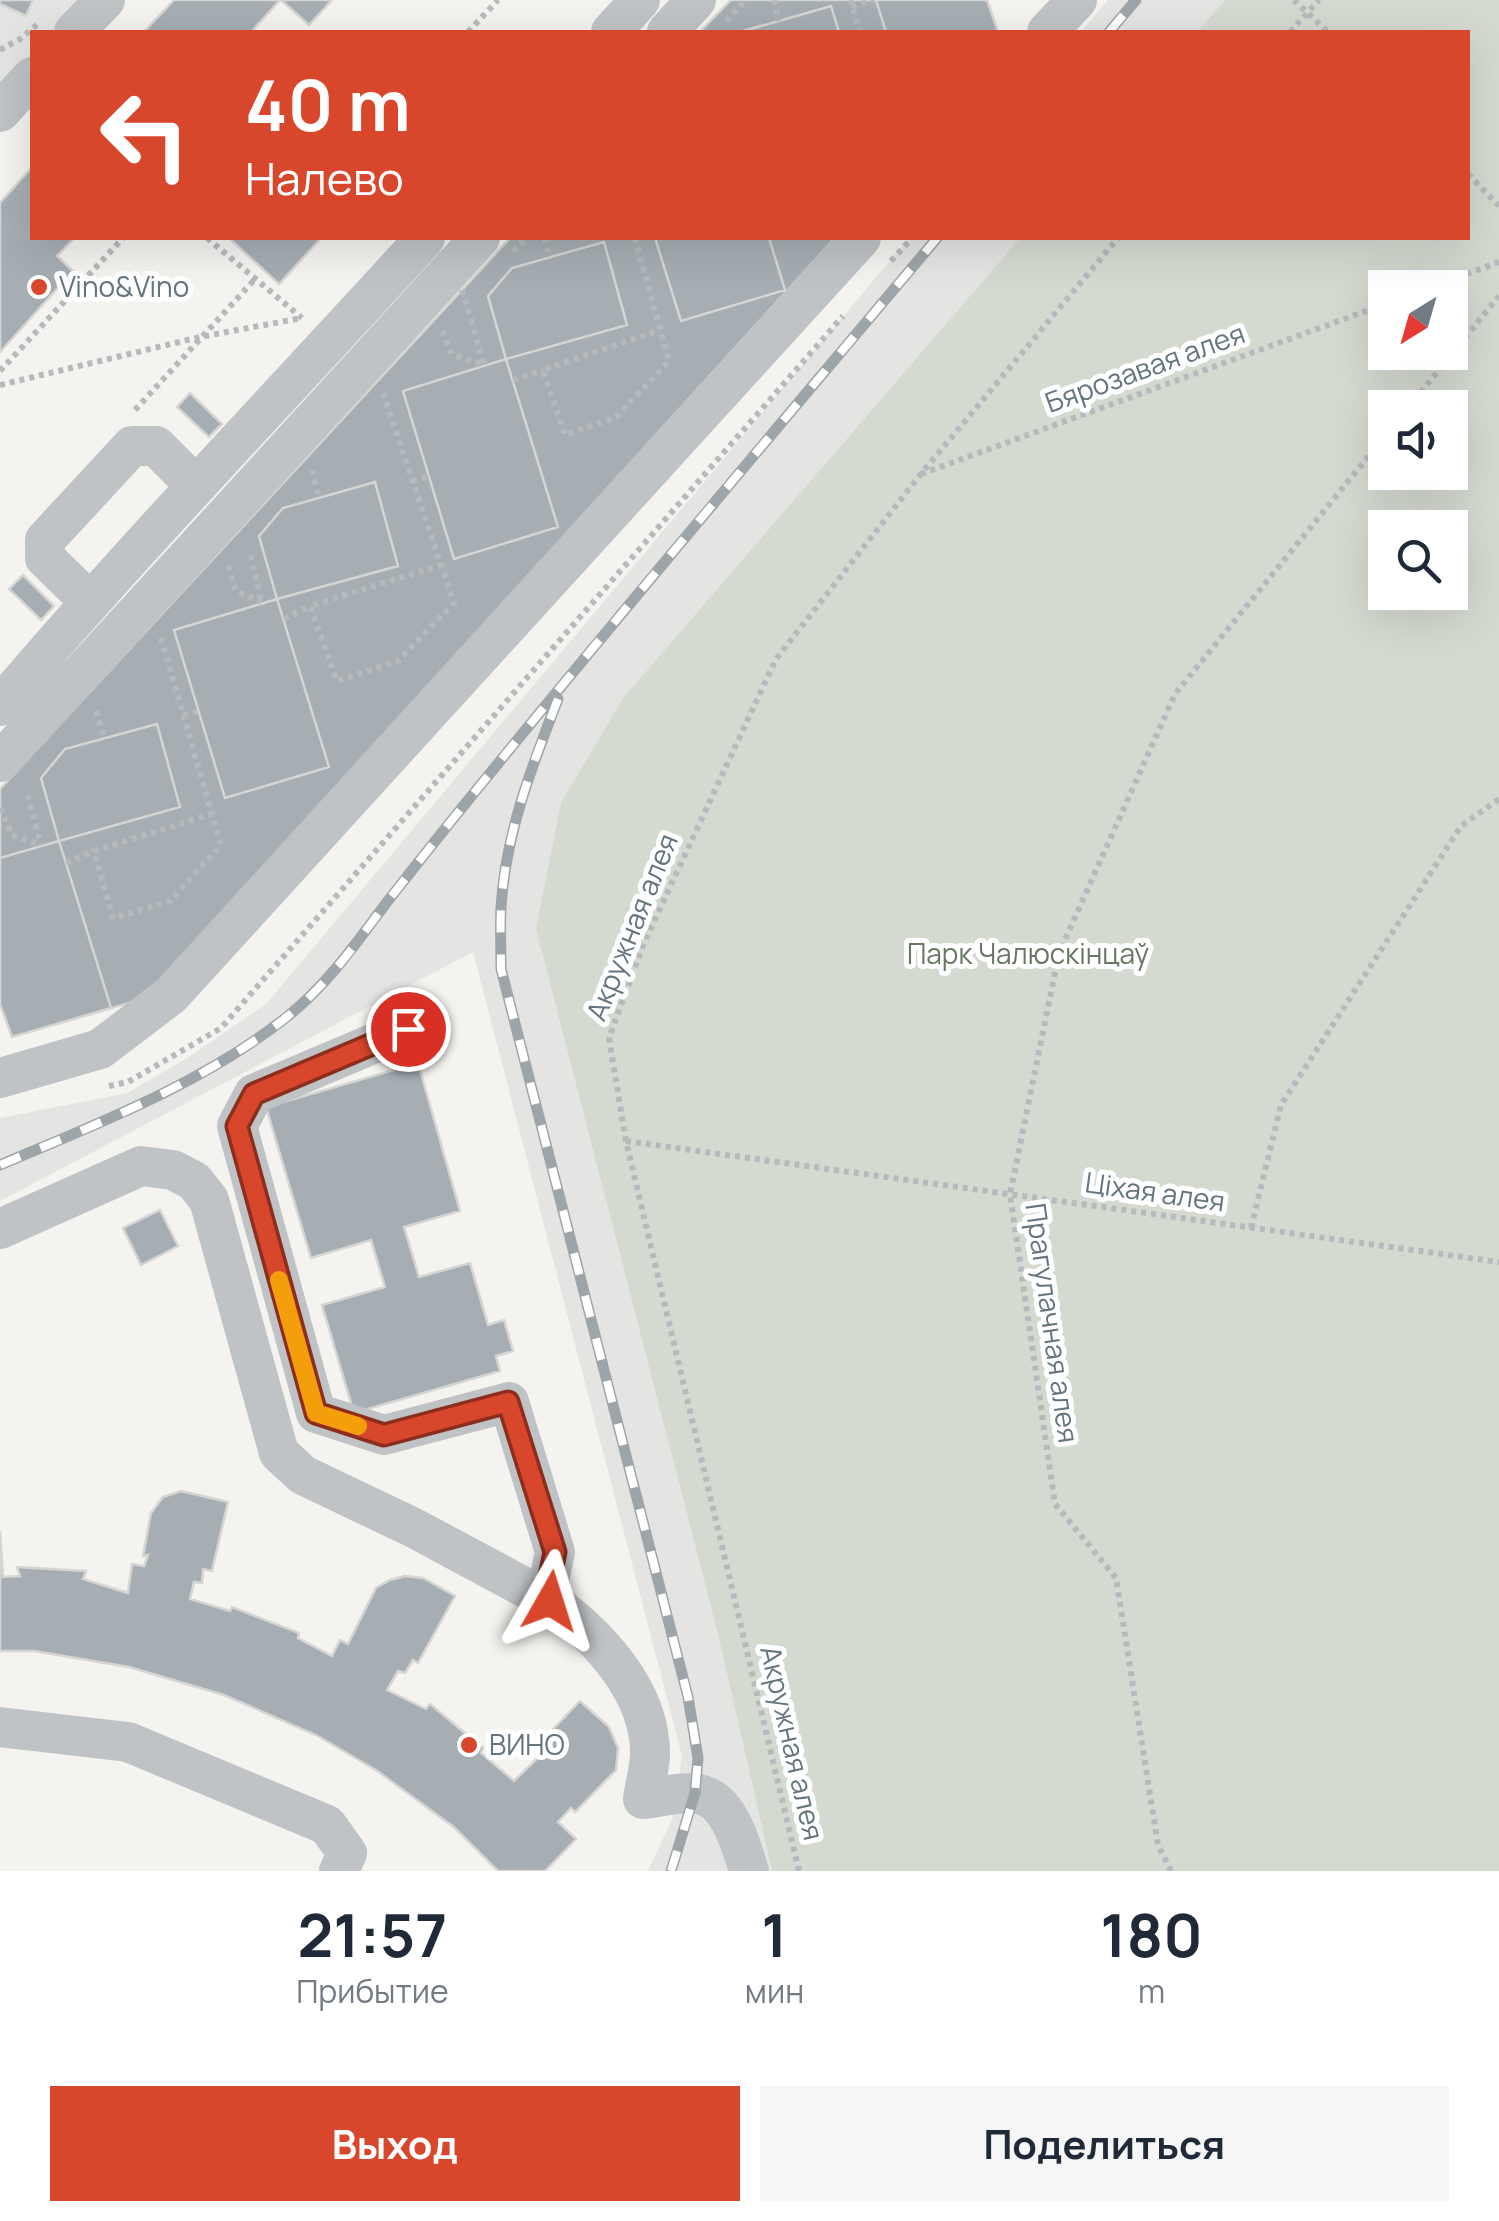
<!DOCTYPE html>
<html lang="ru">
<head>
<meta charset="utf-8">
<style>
	body { margin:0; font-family:Manrope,sans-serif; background:#f6f6f7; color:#1f2937; height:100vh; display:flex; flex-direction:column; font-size:38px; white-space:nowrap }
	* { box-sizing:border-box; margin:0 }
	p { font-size:32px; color:#747a83 }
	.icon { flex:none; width:55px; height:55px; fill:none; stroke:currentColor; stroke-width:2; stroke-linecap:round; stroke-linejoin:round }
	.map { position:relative; height:1871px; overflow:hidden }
	.sheet { display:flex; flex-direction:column; background:#fff; flex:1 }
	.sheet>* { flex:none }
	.top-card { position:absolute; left:30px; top:30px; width:1440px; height:210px; border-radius:0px; box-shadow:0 10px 40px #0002; background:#d8462c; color:#fff; overflow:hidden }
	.needle { width:65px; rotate:217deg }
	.tools { position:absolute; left:1368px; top:270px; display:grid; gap:20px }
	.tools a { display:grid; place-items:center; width:100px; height:100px; border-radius:0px; background:#fff; box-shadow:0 10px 40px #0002; font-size:50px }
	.pin { position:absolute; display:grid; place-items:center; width:85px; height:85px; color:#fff; margin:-42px; border:5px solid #fff; border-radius:50%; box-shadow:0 2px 10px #0007 }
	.me { position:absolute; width:110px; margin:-55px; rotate:6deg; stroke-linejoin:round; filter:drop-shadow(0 0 8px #0008) }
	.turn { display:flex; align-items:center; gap:35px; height:210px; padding:0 50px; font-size:45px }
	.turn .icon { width:130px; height:130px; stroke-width:2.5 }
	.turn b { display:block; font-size:70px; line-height:85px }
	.eta { display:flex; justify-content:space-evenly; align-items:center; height:170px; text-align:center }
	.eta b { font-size:60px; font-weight:700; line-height:70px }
	.primary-button { display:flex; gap:20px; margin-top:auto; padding:20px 50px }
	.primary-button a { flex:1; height:115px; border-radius:0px; background:#d8462c; color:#fff; font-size:40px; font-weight:700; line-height:115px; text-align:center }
	.primary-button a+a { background:#f6f6f7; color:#1f2937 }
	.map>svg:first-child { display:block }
	.built { fill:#e4e5e3 }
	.green { fill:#d5dad1; fill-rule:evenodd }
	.building { fill:#a6aeb3; stroke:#d5d5d3; stroke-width:2.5 }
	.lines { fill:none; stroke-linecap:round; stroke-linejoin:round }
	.path { stroke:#b7babc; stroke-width:6; stroke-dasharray:5 5; stroke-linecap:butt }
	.minor { stroke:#bfc3c6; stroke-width:40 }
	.rail-casing { stroke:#9ea5a9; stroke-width:11 }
	.rail { stroke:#fff; stroke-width:8; stroke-dasharray:22; stroke-linecap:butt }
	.path-bridge { stroke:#b7babc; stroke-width:6; stroke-dasharray:5 5; stroke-linecap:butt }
	.route-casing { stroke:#8c2e1d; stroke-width:25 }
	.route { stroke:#d8462c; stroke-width:18 }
	.slow { stroke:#f59e0b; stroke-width:18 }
	.poi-dot { fill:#d8462c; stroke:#fff; stroke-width:4 }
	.labels { text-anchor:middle; stroke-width:10; stroke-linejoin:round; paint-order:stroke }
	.poi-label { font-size:28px; fill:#64757f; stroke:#fff; text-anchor:start }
	.street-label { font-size:28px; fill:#64757f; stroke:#fff }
	.park-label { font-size:28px; fill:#687763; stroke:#fff }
</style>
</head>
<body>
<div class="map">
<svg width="1499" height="1871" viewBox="0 0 1499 1871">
	<rect width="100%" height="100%" fill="#f4f3f0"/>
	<path class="built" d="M 0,0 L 92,0 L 62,32 L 32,32 L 32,63 L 0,98 Z
		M 1108,0 L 1225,0 L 1197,32 L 1081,32 Z
		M 909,238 L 1020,238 L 623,698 L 716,1626 L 772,1871 L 648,1871 L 673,1817 L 682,1756 L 473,952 L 0,1201 L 0,1118 L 127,1093 L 189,1057 L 266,1004 Z"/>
	<path class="green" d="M 1225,0 L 1499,0 L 1499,1871 L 772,1871 L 716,1626 L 536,929 L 561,803 L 623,698 L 1020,238 L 1468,238 L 1468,32 L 1197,32 ZM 1385,288 L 1450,288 L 1450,352 L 1385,352 ZM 1385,408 L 1450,408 L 1450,472 L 1385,472 ZM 1385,528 L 1450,528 L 1450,592 L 1385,592 Z"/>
	<path class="building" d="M 0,0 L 33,0 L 26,16 L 0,4 Z
		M 174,0 L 280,0 L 251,32 L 144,32 Z
		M 281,0 L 332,0 L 309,25 Z
		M 731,0 L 987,0 L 998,32 L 700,32 Z
		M 876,0 L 987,0 L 998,32 L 886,32 Z
		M 831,6 L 839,32 L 739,32 L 779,21 Z
		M 32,167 L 32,238 L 74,238 L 57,256 L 73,271 L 0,352 L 0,203 Z
		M 229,238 L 321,238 L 279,284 Z
		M 510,238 L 835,238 L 143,999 L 12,1037 L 0,1004 L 0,789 Z
		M 655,238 L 769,238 L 785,290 L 681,321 Z
		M 604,242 L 627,325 L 506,359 L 488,296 L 512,268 Z
		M 506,359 L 558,527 L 454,559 L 403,391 Z
		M 190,393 L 222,424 L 209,437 L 177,407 Z
		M 375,482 L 398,566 L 277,599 L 259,536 L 283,508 Z
		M 23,575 L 54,606 L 41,620 L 9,589 Z
		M 277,599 L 329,767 L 225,798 L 174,630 Z
		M 157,724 L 180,807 L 59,841 L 41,778 L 65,749 Z
		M 59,841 L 111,1008 L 12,1037 L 0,1004 L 0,858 Z
		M 418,1063 L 460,1211 L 404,1227 L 419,1277 L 470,1263 L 488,1325 L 504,1320 L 513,1351 L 496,1356 L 500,1371 L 354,1413 L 322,1305 L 385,1287 L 371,1240 L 311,1258 L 266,1107 Z
		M 160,1210 L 178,1246 L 141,1265 L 123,1228 Z
		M 181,1491 L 228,1502 L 212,1571 L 203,1569 L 202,1583 L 194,1582 L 190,1599 L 230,1611 L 232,1607 L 299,1633 L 298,1638 L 332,1656 L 340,1640 L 348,1644 L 376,1588 L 390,1580 L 405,1576 L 423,1578 L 455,1596 L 418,1663 L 413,1660 L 405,1673 L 398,1671 L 387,1690 L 426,1709 L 430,1704 L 483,1748 L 481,1753 L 514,1781 L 542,1754 L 536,1747 L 580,1701 L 609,1727 L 618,1748 L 616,1770 L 575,1812 L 571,1808 L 558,1822 L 576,1839 L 545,1871 L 498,1871 L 455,1828 L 376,1770 L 316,1735 L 224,1695 L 129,1667 L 34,1651 L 0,1651 L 0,1531 L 3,1577 L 20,1576 L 17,1567 L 86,1571 L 83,1579 L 128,1593 L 132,1564 L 144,1566 L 148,1555 L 143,1556 L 151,1513 L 163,1497 Z"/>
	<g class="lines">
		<path class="path" d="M 774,0 L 779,21
			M 850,0 L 860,32
			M 1294,0 L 1328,32
			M 852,7 L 874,0
			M 726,21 L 746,0
			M 468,32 L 498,0
			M 1290,32 L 1319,0
			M 0,50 L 20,39 L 38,24
			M 1468,174 L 1499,206
			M 207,238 L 302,318
			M 545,238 L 549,257
			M 635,238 L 669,361 L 616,417 L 565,435 L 543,370 L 660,330
			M 513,251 L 526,238
			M 891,261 L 912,238
			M 1429,288 L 1499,262
			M 471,320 L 484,365
			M 442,331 L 452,354 L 484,365
			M 0,371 L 123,238
			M 513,380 L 543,370
			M 0,385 L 200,337 L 302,318
			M 383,393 L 454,603 L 398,661 L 337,681 L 310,606 L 441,565
			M 1408,408 L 1499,296
			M 135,410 L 256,278
			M 312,470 L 319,498
			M 921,474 L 1385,304
			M 412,481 L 429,476
			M 251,555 L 261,602
			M 228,566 L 236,591 L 261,602
			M 284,619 L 310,606
			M 161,638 L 221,845 L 170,901 L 113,918 L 94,851 L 212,814
			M 96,711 L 104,738
			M 183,715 L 199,711
			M 28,795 L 41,845
			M 0,808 L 12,835 L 41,845
			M 66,863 L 94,851
			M 109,1086 L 128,1082 L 221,1028 L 843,316
			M 626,1141 L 1499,1262
			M 1251,1228 L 1281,1105 L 1461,826 L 1499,799
			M 799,1871 L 626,1141 L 609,1038 L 644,943 L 776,659 L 920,475 L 1118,238
			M 1171,1871 L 1158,1845 L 1116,1578 L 1055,1504 L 1010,1194 L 1059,953 L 1175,694 L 1385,436"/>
		<path class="minor" d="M 74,32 L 105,0
			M 611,32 L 640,0
			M 667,32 L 696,0
			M 1047,32 L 1077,0
			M 0,112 L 32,77
			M 89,601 L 45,558 L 45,540 L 132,446 L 156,446 L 195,485
			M 0,706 C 137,545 283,394 425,238
			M 0,762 L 480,238
			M 408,1029 L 254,1094 L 237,1126 L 316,1413 L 384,1435 L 509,1402 L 555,1552 L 550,1576 L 550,1601 C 597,1635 650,1690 650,1753 C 650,1768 645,1784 643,1799 C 661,1797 682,1791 699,1794 C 730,1800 741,1846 749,1871
			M 0,1078 L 100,1049 L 171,995 L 861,238
			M 0,1229 L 141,1166 L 173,1170 L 194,1181 L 209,1200 L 279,1453 L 303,1475 L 414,1528 L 550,1601
			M 0,1727 L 128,1742 L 327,1825 L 347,1853 L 339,1871"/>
		<g class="rail-casing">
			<path id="rail" d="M 1109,32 L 1136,0
				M 558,699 C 532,766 505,835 501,908 C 500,928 501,949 501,969 L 688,1697 L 698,1758 L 695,1793 L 671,1871
				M 0,1165 C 99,1123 204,1083 288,1016 C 328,984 357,942 387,902 C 423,856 459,811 496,766 C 641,588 790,413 937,238"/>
		</g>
		<use href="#rail" class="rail"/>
		<path class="path-bridge" d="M 462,290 L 471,320"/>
	</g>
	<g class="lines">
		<g class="route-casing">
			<path id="route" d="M 408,1029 L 254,1094 L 237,1126 L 316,1413 L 384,1435 L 508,1402 L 555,1552 L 550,1576 L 550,1601"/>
		</g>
		<use href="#route" class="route"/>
		<path class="slow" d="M 279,1280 L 316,1413 L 358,1426"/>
	</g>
	<g class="poi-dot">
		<circle cx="39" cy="287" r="10"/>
		<circle cx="469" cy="1745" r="10"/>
	</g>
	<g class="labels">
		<g class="poi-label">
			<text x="59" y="297">Vino&amp;Vino</text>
			<text x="489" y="1755">ВИНО</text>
		</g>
		<g class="street-label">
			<text transform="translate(1145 368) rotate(-20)" y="10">Бярозавая алея</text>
			<text transform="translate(632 927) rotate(-68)" y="10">Акружная алея</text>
			<text transform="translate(1155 1192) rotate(8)" y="10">Ціхая алея</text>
			<text transform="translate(1052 1323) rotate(82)" y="10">Прагулачная алея</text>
			<text transform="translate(792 1743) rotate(77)" y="10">Акружная алея</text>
		</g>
		<g class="park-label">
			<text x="1028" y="964">Парк Чалюскінцаў</text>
		</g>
	</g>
</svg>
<div class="tools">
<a><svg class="needle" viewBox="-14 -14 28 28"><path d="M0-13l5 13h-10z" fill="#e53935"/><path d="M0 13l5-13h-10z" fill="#747a83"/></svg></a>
<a><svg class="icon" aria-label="sound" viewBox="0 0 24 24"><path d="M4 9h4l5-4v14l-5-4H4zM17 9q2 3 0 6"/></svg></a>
<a><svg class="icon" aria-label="search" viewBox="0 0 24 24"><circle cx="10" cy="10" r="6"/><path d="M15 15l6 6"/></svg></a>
</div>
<div class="pin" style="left:408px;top:1029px;background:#d93025"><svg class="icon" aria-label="arrive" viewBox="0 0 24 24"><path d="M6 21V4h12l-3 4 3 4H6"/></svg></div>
<svg class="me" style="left:550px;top:1601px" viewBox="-20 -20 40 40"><path d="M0-17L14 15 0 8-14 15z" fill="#d8462c" stroke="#fff" stroke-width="4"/></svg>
<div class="top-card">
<div class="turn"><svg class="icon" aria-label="left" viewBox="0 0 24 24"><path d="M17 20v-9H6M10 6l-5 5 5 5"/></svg><div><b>40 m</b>Налево</div></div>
</div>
</div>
<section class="sheet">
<div class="eta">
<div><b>21:57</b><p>Прибытие</p></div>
<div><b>1</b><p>мин</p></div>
<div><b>180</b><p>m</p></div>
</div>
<div class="primary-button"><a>Выход</a><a>Поделиться</a></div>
</section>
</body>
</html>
